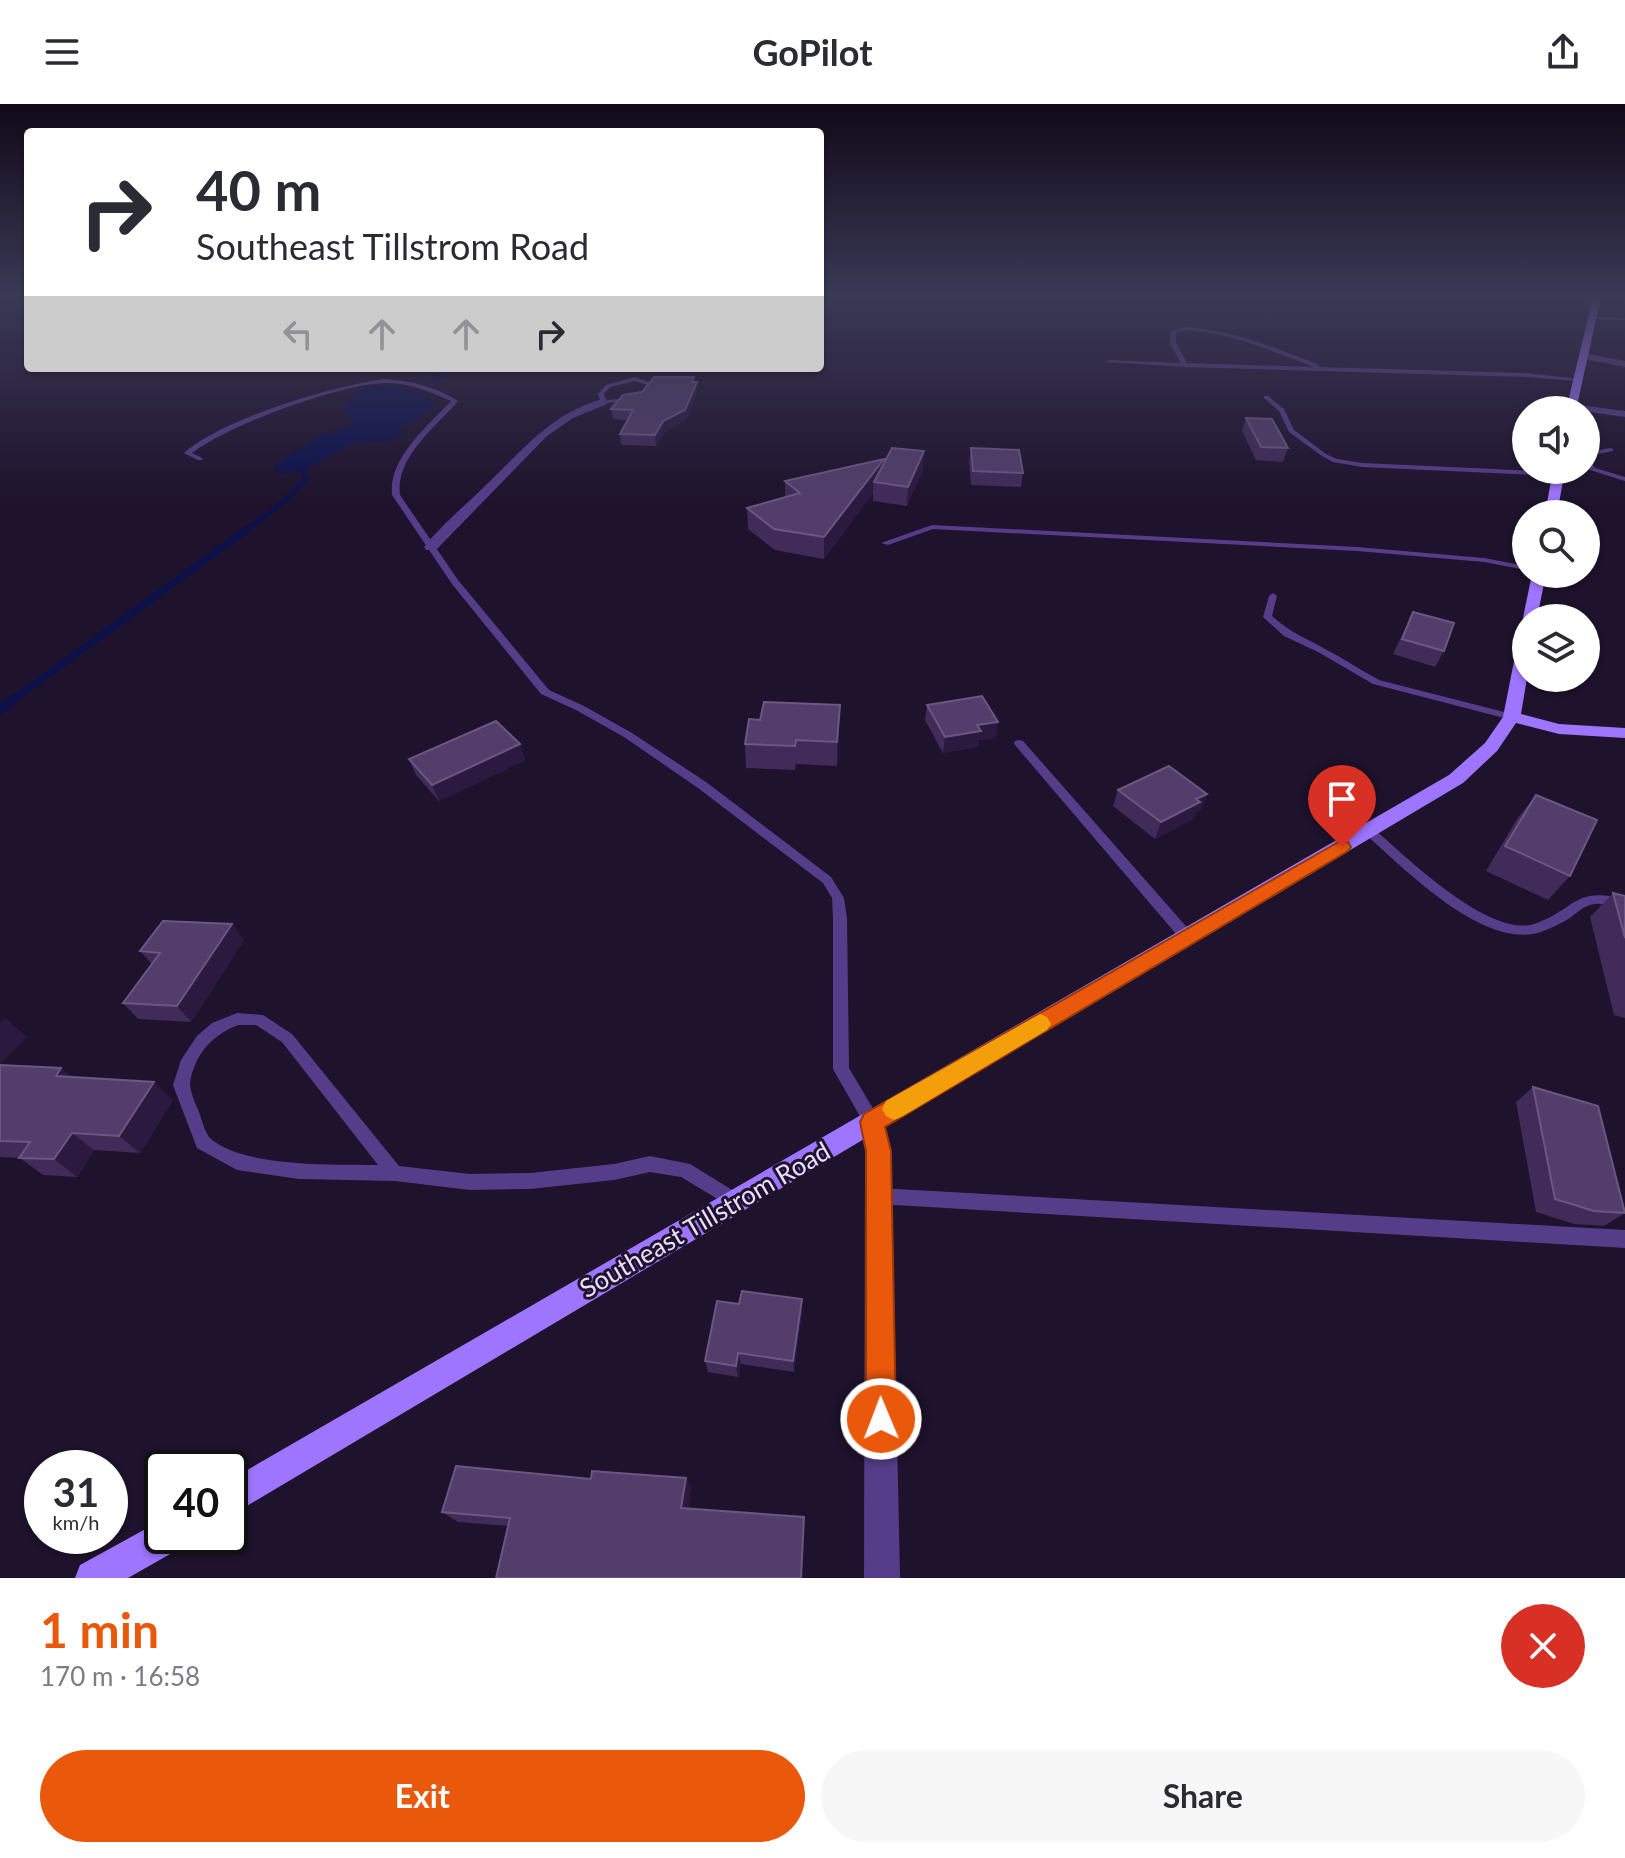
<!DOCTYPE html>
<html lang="en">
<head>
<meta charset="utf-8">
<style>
	body { margin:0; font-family:Lato,sans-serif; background:#f7f7f7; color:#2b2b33; height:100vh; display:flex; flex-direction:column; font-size:30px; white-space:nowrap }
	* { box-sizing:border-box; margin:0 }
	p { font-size:26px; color:#7c7c81 }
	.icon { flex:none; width:44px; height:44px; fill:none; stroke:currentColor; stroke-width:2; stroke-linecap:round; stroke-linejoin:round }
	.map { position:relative; height:1474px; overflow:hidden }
	.drawer { display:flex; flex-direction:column; background:#fff; flex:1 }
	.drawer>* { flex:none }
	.banner { position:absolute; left:24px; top:24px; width:800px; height:244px; border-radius:8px; box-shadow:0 2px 6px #0004; background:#fff; color:#2b2b33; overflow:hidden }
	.buttons { position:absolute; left:1512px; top:292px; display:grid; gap:16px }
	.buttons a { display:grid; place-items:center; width:88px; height:88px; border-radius:50%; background:#fff; box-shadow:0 2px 6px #0004; font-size:40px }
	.speed { position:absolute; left:24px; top:1346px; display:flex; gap:16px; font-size:40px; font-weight:700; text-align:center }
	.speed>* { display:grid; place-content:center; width:104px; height:104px; border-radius:50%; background:#fff; box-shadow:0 2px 6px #0004; line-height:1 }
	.speed small { font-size:20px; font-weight:400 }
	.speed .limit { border:4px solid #111; border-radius:12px; background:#fff; color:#111 }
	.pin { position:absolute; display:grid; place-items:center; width:68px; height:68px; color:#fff; margin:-82px -34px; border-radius:50% 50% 50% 0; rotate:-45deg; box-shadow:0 0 8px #0007 }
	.pin .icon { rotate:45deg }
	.me { position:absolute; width:88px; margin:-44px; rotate:359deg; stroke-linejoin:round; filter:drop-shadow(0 0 6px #0008) }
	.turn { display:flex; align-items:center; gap:28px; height:168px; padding:0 40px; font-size:36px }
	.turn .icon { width:104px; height:104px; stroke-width:2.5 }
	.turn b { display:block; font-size:56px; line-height:68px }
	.lanes { display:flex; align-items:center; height:76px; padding:0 40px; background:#0003; justify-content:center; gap:40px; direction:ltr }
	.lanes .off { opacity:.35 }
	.round { display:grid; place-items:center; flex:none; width:84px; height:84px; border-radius:42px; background:#f7f7f7 }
	.head { display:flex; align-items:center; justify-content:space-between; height:136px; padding:0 40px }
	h1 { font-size:48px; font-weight:700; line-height:60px; color:#ea580c }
	.cta { display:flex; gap:16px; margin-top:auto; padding:16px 40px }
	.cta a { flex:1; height:92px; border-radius:48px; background:#ea580c; color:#fff; font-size:32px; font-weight:700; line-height:92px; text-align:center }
	.cta a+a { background:#f7f7f7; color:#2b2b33 }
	header { display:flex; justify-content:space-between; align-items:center; height:104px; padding:0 40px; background:#fff; font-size:36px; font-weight:700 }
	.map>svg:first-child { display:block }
	.water { fill:#0c114b }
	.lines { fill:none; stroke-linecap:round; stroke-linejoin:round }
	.stream-far3 { stroke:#0c114b; stroke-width:4 }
	.stream-far2 { stroke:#0c114b; stroke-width:5 }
	.stream-far1 { stroke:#0c114b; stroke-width:7 }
	.stream { stroke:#0c114b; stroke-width:9 }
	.service { fill:#563d8a; fill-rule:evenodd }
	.minor { fill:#563d8a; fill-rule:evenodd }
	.tertiary { fill:#563d8a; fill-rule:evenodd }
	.secondary { fill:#9e75fe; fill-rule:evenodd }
	.wall { fill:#412b59 }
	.shaded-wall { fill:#2b1940 }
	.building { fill:#533e6b; stroke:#6b5782; stroke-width:2 }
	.route { fill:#ea580c; stroke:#983908; stroke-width:2 }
	.slow { fill:#f59e0b }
	.labels { text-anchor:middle; stroke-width:6; stroke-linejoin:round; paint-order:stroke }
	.near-street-label { font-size:26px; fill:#eaddff; stroke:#1e122c }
</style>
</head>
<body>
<header><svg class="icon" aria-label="menu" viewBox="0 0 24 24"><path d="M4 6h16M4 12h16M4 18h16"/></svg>GoPilot<svg class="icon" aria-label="share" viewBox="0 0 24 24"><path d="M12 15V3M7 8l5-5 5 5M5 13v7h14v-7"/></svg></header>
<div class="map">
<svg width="1625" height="1474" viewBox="0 0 1625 1474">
	<rect width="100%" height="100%" fill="#1e122c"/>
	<path class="water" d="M 381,281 L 422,289 L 434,297 L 434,301 L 416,317 L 399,321 L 403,329 C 379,345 374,333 352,341 C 330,349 299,377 275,367 L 276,360 L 321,331 L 350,322 L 352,313 L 343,309 C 351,289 359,282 381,281 Z"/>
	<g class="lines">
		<path class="stream-far3" d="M 431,279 L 452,264"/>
		<path class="stream-far2" d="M 243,428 L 284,398 L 307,374 L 301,365 L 309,360"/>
		<path class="stream-far1" d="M 10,598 L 246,426"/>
		<path class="stream" d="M 0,606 L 13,596"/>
		<path class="service" d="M 1590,213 L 1625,214 L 1625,216 L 1592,215 Z
			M 1186,223 C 1232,226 1276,244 1319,261 L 1319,263 L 1525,269 L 1581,275 L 1578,277 L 1525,273 L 1185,263 L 1106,258 L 1109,256 L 1181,259 L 1170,239 L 1170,227 ZM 1186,226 C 1231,229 1272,247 1314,263 L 1187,259 L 1176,239 L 1176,228 Z
			M 635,273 L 653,280 L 641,297 L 601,299 L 598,290 L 606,281 ZM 635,277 L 647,281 L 637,294 L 606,296 L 604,290 L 610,283 Z
			M 384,275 C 410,276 436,283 458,297 C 436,323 395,353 400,391 L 458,476 L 549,586 L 584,602 L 632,629 L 706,678 L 831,773 L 844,794 L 847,814 L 849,964 L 878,1013 L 880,1018 L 878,1023 L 872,1025 L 866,1023 L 833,965 L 833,814 L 832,794 L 823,779 L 698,684 L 624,633 L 576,606 L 541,590 L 452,480 L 392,391 C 388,354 428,322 451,297 C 431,288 410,279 387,279 C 342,279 228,321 192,349 L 202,354 L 202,356 L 198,356 L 184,349 C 221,315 333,282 384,275 Z
			M 1264,292 L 1268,292 L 1284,305 L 1294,326 L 1326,350 L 1337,355 L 1362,359 L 1559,368 L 1563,370 L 1559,372 L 1362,363 L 1333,358 L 1322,352 L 1289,328 L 1279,307 L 1264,294 Z
			M 1611,344 L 1613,345 L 1613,347 L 1588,352 L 1595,364 L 1625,373 L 1625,377 L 1590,366 L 1586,360 L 1586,348 Z
			M 932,421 L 1357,443 L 1484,454 L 1526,462 L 1526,466 L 1484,458 L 1357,447 L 933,425 L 888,441 L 881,439 Z
			M 1273,489 L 1277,492 L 1272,512 C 1289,528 1308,535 1327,546 C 1343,554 1357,564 1372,572 L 1379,576 L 1516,611 L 1517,613 L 1512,616 L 1373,580 L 1318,548 L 1284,532 L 1263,513 L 1269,492 Z
			M 1019,636 L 1023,637 L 1192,829 L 1194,833 L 1192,837 L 1187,838 L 1182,837 L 1015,641 L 1014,639 L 1015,637 Z
			M 1369,723 L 1373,724 C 1405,752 1489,834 1534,820 C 1576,806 1572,782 1625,795 L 1625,805 C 1615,802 1605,799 1595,800 C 1582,801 1574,813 1563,818 C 1556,822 1548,825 1541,828 C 1484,847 1404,764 1365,730 L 1363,727 L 1365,724 Z
			M 237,909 L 263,911 L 292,930 L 399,1062 L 470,1070 L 530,1069 L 614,1060 L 650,1052 L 690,1060 L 742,1092 L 744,1098 L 742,1104 L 736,1106 L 681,1073 L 650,1068 L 614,1076 L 530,1085 L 470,1086 L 395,1077 L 299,1075 L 237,1066 L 197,1044 L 173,981 L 181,956 L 197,932 L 212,919 ZM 238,921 L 256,921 L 282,938 L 378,1061 C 334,1060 246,1064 211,1035 C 205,1030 202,1016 199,1008 C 194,996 188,985 191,973 C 198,947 213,931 238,921 Z
			M 878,1084 L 1625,1126 L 1625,1144 L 878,1100 L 872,1098 L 870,1092 L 872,1086 Z"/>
		<path class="minor" d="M 1583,249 L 1625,257 L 1625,263 L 1580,254 Z
			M 603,295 L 608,298 L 607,300 L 573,314 L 547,332 L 436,446 L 426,446 L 424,443 C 442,420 465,402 485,382 C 523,346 551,309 603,295 Z
			M 1572,300 L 1625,307 L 1625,313 L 1568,305 L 1568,301 Z"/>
		<path class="tertiary" d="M 872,1006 L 881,1009 L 891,1047 L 900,1474 L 864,1474 L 865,1047 L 859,1018 L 863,1009 Z"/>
		<path class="secondary" d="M 1593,193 L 1601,193 L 1576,306 L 1566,306 Z
			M 1553,366 L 1565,366 L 1557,410 L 1545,410 Z
			M 1532,470 L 1546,470 L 1537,514 L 1526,514 L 1526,518 L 1523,514 Z
			M 1526,532 L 1527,574 L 1521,610 L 1559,620 L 1625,624 L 1625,634 L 1559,630 L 1516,619 L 1497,647 L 1463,679 L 230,1412 L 230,1376 L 1449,671 L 1485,639 L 1503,613 L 1518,537 Z
			M 162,1416 L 162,1432 L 184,1432 L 179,1445 L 128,1474 L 75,1474 L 80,1461 Z"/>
	</g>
	<path class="wall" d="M 697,278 L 697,288 L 686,316 L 665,328 L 656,342 L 621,341 L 620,330 L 627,316 L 613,315 L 611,305 L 642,288 Z
		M 1246,314 L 1288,344 L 1283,358 L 1256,356 L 1242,327 Z
		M 971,344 L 1023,369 L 1021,383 L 971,381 L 969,357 Z
		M 884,355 L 884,358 L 923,365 L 907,402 L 873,397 L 873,389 L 824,455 L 775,446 L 748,425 L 747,404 L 785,393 L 785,377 Z
		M 1413,508 L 1444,547 L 1435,563 L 1393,550 Z
		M 927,601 L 996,634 L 979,636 L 978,643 L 943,649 L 925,616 Z
		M 839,625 L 837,662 L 796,660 L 795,666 L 746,664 L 745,640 Z
		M 520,640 L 525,656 L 439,697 L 416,671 L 409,655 Z
		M 1118,686 L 1207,690 L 1200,706 L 1196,708 L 1193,715 L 1155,735 L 1113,702 Z
		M 1536,691 L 1570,772 L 1548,796 L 1486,767 L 1517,715 Z
		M 1613,789 L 1625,792 L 1625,914 L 1614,911 L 1590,813 Z
		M 232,820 L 244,836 L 191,918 L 138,915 L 123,899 L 152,860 L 140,847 Z
		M 0,961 L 61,964 L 71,973 L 173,996 L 140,1049 L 94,1046 L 77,1073 L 43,1071 L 20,1054 L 0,1053 Z
		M 1533,983 L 1625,1109 L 1604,1122 L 1574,1120 L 1536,1108 L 1516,998 Z
		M 802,1195 L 802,1207 L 794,1268 L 741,1260 L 738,1273 L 708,1268 L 705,1257 L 739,1200 Z
		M 686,1374 L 691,1385 L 688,1405 L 805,1422 L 509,1422 L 458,1418 L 442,1408 L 591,1375 Z"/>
	<path class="shaded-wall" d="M 694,273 L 695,282 L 697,278 L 697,288 L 686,316 L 665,328 L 656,342 L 655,331 Z
		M 924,347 L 923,365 L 907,402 L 908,383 Z
		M 884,355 L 883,375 L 874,378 L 873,389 L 824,455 L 824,433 Z
		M 840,601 L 839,625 L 837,662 L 837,638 Z
		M 998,618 L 996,634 L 979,636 L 978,643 L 943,649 L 945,633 L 977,621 Z
		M 520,640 L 525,656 L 439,697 L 432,681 Z
		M 1207,690 L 1200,706 L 1196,708 L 1193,715 L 1155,735 L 1161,718 L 1196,695 Z
		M 232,820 L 244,836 L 191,918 L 177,902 Z
		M 5,914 L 27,933 L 0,960 L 0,919 Z
		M 61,964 L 82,983 L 56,972 Z
		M 154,978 L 173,996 L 140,1049 L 119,1032 Z
		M 72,1029 L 94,1046 L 77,1073 L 54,1055 Z
		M 802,1195 L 802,1207 L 794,1268 L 793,1257 Z
		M 738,1249 L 741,1260 L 738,1273 L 736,1262 Z
		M 686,1374 L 691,1385 L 687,1414 L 681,1404 Z"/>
	<path class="building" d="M 654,273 L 694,273 L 692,278 L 697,278 L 685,306 L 663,317 L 655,331 L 620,330 L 633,306 L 611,305 L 623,291 L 642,288 Z
		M 1246,314 L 1272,315 L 1288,344 L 1261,343 Z
		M 892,344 L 924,347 L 908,383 L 874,378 Z
		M 971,344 L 1019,346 L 1023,369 L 973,367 Z
		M 884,355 L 824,433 L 774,425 L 747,404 L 800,389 L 785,377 Z
		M 1413,508 L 1454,519 L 1444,547 L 1402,535 Z
		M 982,592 L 998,618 L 977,621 L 981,627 L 945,633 L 927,601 Z
		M 764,598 L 840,601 L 837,638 L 796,636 L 795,642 L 745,640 L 749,615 L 760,616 Z
		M 496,617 L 520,640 L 432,681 L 409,655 Z
		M 1169,662 L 1207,690 L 1196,695 L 1200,698 L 1161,718 L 1118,686 Z
		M 1536,691 L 1597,716 L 1570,772 L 1505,742 Z
		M 1613,789 L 1625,792 L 1625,834 Z
		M 163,817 L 232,820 L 177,902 L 123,899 L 160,849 L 140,847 Z
		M 0,961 L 61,964 L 56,972 L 154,978 L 119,1032 L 72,1029 L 54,1055 L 19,1054 L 30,1038 L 0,1037 Z
		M 1533,983 L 1598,1002 L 1625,1109 L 1594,1107 L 1555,1095 Z
		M 742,1187 L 802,1195 L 793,1257 L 738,1249 L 736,1262 L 705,1257 L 717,1197 L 739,1200 Z
		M 456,1362 L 591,1375 L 592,1367 L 686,1374 L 681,1404 L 804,1413 L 801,1474 L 496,1474 L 510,1414 L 442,1408 Z"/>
	<linearGradient id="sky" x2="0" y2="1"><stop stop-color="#100a18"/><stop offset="0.48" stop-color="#3b3956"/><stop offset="1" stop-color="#3b3956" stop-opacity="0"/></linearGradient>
	<rect width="1625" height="399" fill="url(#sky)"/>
	<path class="route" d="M 1342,736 L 1348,738 L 1351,743 L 1348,747 L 885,1023 L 891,1047 L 896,1315 L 891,1325 L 881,1330 L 870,1325 L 866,1315 L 866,1047 L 860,1018 L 864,1010 Z"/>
	<path class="slow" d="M 1040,910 L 1047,913 L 1051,920 L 1047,926 L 903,1012 L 894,1016 L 886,1012 L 882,1005 L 886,997 Z"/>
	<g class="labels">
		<g class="near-street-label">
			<text transform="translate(705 1116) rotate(-30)" y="9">Southeast Tillstrom Road</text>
		</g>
	</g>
</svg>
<div class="buttons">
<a><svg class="icon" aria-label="sound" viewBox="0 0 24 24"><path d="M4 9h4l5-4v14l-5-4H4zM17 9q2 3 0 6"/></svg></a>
<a><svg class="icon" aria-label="search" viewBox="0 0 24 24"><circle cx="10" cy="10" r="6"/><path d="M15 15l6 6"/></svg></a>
<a><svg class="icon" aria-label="layers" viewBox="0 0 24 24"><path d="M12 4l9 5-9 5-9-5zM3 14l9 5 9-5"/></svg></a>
</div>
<div class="speed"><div>31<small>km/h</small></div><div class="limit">40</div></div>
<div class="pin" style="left:1342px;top:743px;background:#d93025"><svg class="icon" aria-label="arrive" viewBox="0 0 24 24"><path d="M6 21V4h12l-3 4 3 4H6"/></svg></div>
<svg class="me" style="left:881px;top:1315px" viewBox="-20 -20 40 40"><circle r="17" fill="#ea580c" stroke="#fff" stroke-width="3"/><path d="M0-11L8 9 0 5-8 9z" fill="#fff"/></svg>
<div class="banner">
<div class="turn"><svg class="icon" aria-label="right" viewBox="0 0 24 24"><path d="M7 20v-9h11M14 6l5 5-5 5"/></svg><div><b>40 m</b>Southeast Tillstrom Road</div></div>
<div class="lanes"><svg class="icon off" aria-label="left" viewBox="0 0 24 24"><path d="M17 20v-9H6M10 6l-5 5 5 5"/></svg><svg class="icon off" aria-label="ahead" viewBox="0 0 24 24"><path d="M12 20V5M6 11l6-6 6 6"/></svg><svg class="icon off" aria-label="ahead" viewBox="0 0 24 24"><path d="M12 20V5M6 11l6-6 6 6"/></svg><svg class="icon" aria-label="right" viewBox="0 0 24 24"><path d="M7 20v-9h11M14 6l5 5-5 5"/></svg></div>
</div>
</div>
<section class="drawer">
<div class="head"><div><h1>1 min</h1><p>170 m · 16:58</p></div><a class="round" style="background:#d93025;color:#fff"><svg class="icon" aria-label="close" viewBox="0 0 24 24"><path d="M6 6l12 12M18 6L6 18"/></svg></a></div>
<div class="cta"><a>Exit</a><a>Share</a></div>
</section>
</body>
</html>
